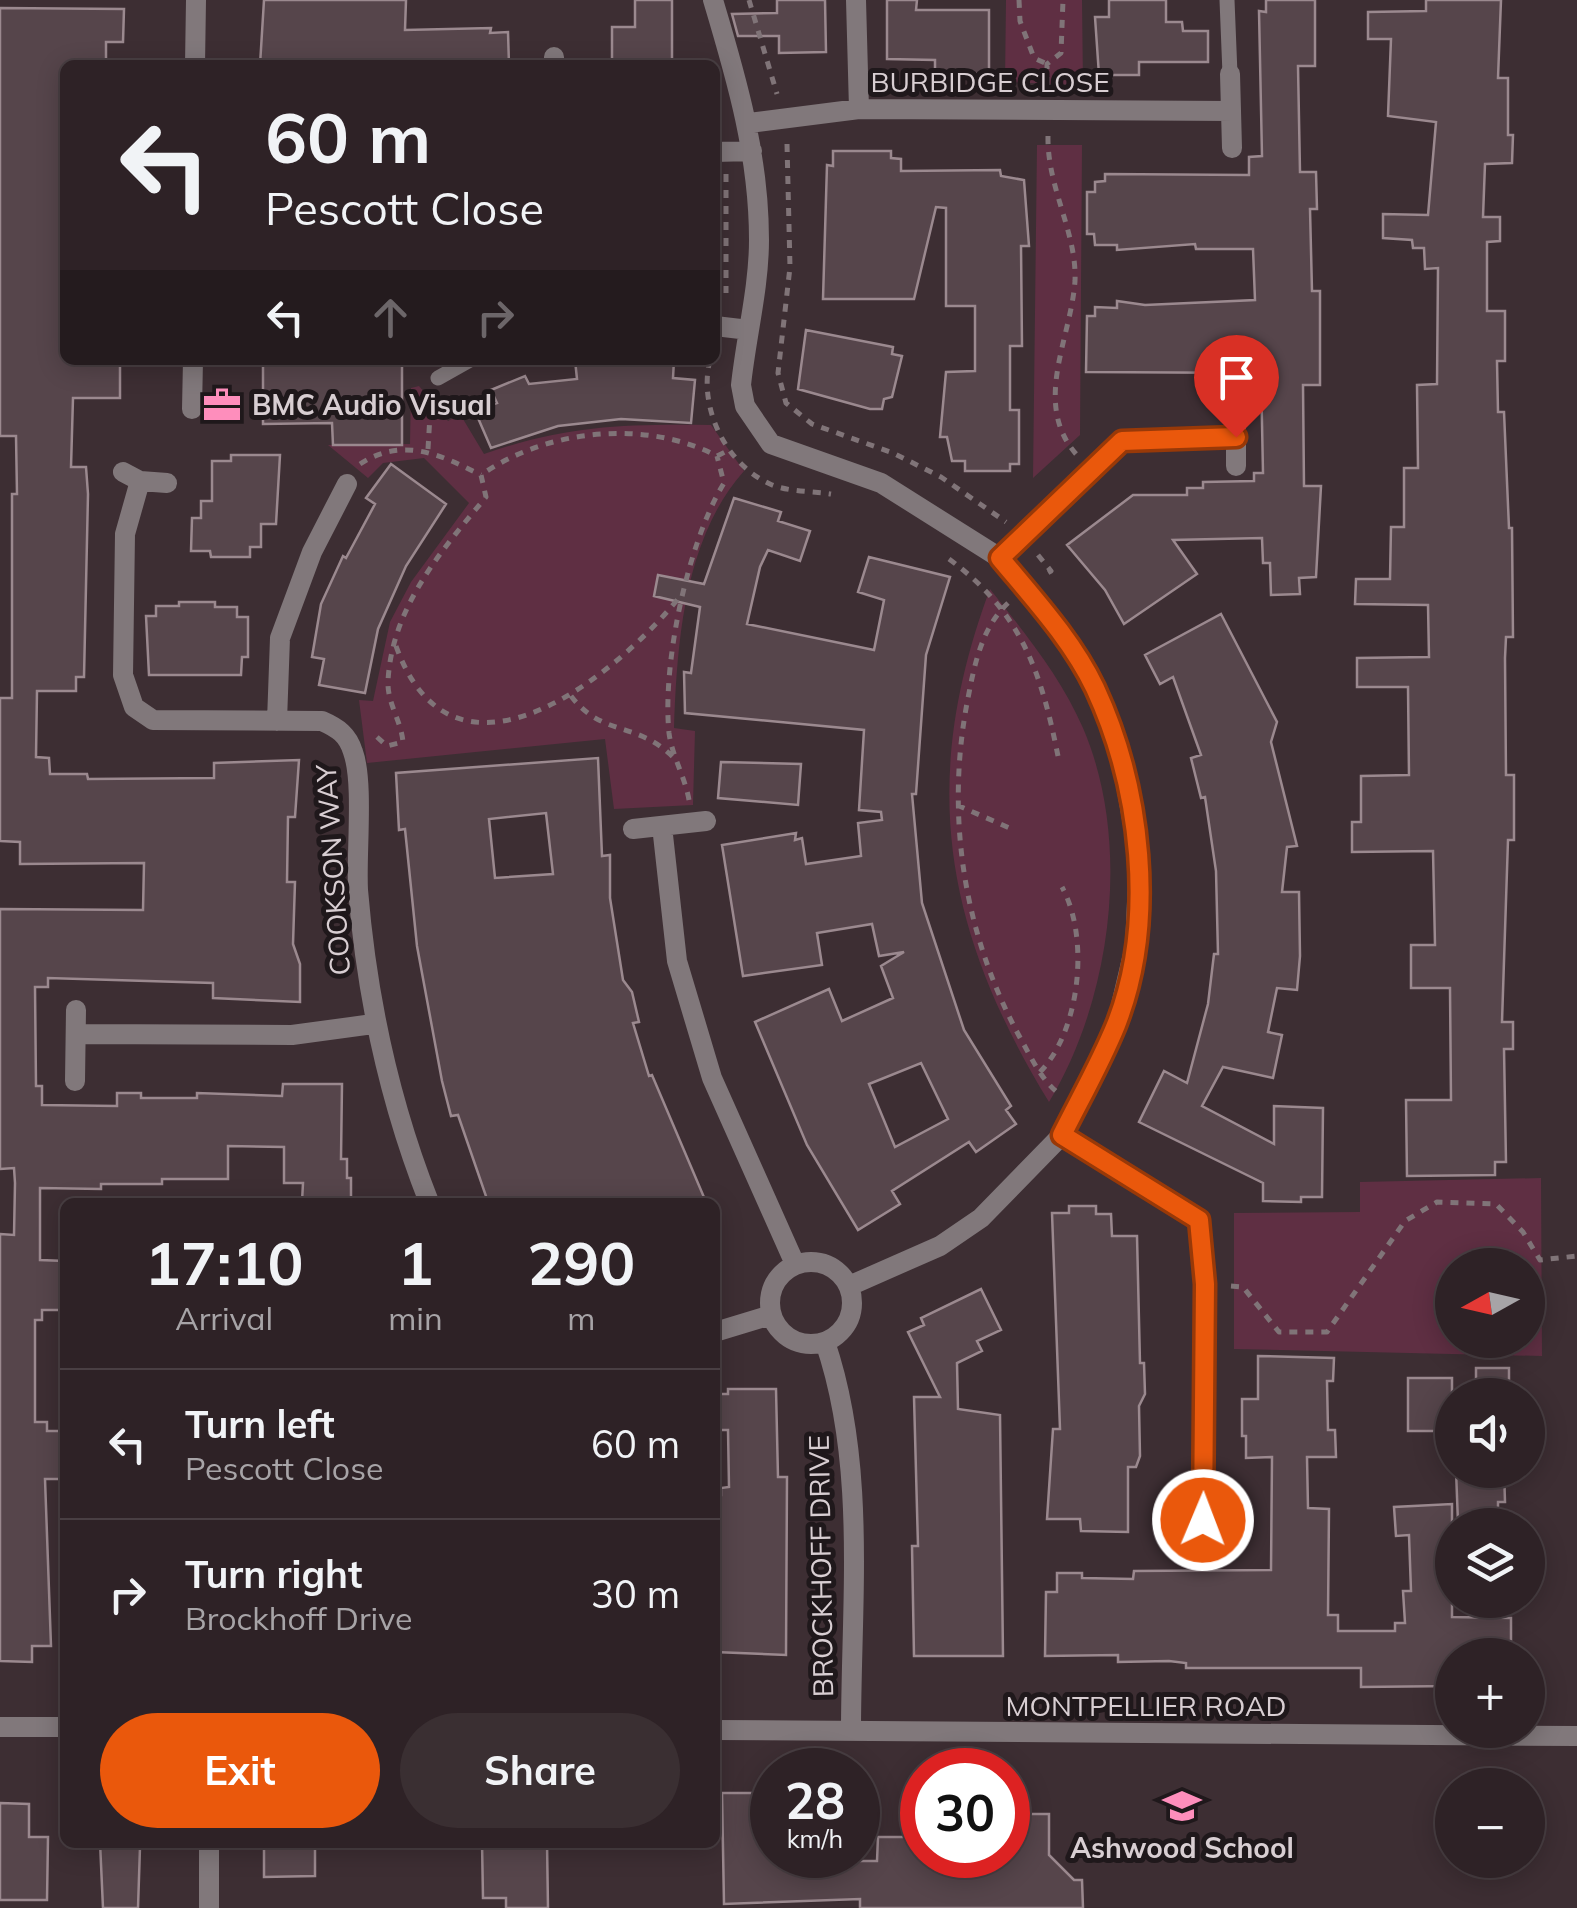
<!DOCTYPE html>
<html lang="en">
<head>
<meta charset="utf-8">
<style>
	body { margin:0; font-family:Mulish,sans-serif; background:#3a2f32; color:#f1f3f6; height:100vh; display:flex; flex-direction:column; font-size:38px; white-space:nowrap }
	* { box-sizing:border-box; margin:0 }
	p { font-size:32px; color:#a7a4a7 }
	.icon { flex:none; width:55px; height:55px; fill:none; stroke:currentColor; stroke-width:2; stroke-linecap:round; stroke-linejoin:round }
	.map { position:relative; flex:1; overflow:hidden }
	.sheet { position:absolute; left:60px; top:1198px; width:660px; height:650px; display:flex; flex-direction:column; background:#2e2226; border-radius:15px; box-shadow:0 5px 25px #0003,0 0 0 2px #493f43 }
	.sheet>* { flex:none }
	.banner { position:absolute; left:60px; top:60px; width:660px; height:305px; border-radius:15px; box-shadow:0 5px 25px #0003,0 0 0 2px #493f43; background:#2e2226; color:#f1f3f6; overflow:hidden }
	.needle { width:65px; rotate:262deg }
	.buttons { position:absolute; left:1435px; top:1248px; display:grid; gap:20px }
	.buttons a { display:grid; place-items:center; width:110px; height:110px; border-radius:50%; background:#2e2226; box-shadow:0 5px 25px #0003,0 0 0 2px #493f43; font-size:50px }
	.speed { position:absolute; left:750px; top:1748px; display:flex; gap:20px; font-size:50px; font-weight:700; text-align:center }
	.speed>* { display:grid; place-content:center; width:130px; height:130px; border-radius:50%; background:#2e2226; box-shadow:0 5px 25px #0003,0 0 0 2px #493f43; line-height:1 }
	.speed small { font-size:25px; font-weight:400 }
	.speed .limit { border:15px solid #d22; background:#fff; color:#111 }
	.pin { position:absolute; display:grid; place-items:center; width:85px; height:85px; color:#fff; margin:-102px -42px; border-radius:50% 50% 50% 0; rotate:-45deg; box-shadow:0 0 10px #0007 }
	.pin .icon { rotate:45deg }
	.me { position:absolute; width:110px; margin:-55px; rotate:1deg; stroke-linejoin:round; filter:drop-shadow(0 0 8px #0008) }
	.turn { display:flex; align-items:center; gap:35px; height:210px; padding:0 40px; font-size:45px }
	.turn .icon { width:130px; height:130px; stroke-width:2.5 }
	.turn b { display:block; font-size:70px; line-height:85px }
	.lanes { display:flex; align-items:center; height:95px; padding:0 40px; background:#0003; justify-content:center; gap:50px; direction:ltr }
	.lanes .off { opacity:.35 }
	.eta { display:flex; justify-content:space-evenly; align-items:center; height:170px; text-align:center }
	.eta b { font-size:60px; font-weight:700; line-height:70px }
	.action { display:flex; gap:20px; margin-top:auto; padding:20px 40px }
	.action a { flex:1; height:115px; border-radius:60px; background:#ea580c; color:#fff; font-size:40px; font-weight:700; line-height:115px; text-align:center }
	.action a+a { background:#3a2f32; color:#f1f3f6 }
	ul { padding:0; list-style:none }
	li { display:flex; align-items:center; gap:30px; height:150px; padding:0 40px; border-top:2px solid #493f43 }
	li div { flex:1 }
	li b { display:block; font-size:38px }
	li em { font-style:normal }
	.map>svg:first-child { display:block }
	.green { fill:#5f2f43; fill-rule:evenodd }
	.building { fill:#56454b; stroke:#9b898f; stroke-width:2.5; fill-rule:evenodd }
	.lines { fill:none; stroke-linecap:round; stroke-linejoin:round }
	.path { stroke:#807478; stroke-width:5; stroke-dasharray:8 8; stroke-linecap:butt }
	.service { stroke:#81787b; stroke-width:15 }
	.minor { stroke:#81787b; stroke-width:20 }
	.route-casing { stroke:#983908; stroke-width:25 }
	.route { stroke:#ea580c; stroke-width:18 }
	.labels { text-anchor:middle; stroke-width:10; stroke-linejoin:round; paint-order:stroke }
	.street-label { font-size:28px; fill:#d8ced2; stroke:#1f181b }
	.poi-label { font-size:28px; font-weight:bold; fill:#d8ced2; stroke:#1f181b; text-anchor:start }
</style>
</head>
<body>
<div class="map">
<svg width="1577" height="1908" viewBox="0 0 1577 1908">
	<rect width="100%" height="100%" fill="#3d2e33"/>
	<path class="green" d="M 1006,0 L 1082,0 L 1083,85 L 1005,82 Z
		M 1037,145 L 1082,145 L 1080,435 L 1033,478 Z
		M 419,386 L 448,421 L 460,414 L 484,454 C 567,425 625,424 711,425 L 744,471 C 684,538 677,643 674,728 L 695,731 L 693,805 L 614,809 L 605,739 L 367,763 L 359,700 L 373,701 L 390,622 L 411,582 L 469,503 L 424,458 L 383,463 L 368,478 L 328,445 L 410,444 L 411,388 Z
		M 990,589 C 1024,632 1061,677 1083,728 C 1132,842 1112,998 1049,1102 C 944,930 918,782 990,589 Z
		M 1541,1178 L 1542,1356 L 1234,1349 L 1234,1213 L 1360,1212 L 1360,1182 ZM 1528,1265 L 1528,1340 L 1452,1340 L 1452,1265 Z"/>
	<path class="building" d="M 264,0 L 406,0 L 405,30 L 491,28 L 490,33 L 508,32 L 509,65 L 260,65 Z
		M 635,0 L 672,0 L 672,63 L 612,65 L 612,27 L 635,27 Z
		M 777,0 L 825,0 L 826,52 L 779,53 L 779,36 L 738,36 L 732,14 L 777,13 Z
		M 887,0 L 917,0 L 916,10 L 989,10 L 989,74 L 935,73 L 935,60 L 887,59 Z
		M 1109,0 L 1166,0 L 1166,22 L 1182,22 L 1183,31 L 1208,31 L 1208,62 L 1139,62 L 1139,75 L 1099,75 L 1095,17 L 1109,17 Z
		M 1266,0 L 1315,0 L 1315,66 L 1298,66 L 1300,172 L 1316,172 L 1317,209 L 1310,209 L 1312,291 L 1320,291 L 1320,385 L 1303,385 L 1304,486 L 1321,486 L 1316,577 L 1299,578 L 1300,594 L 1271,595 L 1270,563 L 1263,563 L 1262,538 L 1173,540 L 1197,574 L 1124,624 L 1105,590 L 1067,545 L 1133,495 L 1187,495 L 1187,488 L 1203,488 L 1203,482 L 1254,481 L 1254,473 L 1263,473 L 1261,373 L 1086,372 L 1087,316 L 1095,316 L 1095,307 L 1117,308 L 1117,301 L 1145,305 L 1255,300 L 1253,249 L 1196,249 L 1195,244 L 1117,250 L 1117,245 L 1095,245 L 1094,234 L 1087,234 L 1087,192 L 1095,192 L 1095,182 L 1105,181 L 1105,174 L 1249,175 L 1249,157 L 1262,156 L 1259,11 L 1266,12 Z
		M 1426,0 L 1501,0 L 1498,78 L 1508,78 L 1508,135 L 1513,135 L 1512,163 L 1485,164 L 1483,217 L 1500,217 L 1500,241 L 1487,242 L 1487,311 L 1505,311 L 1505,361 L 1497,361 L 1498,412 L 1504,412 L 1509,528 L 1512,528 L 1513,637 L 1506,637 L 1505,658 L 1506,775 L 1514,775 L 1514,840 L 1508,840 L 1502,1022 L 1513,1022 L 1513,1049 L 1504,1049 L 1506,1162 L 1495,1162 L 1495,1175 L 1407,1176 L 1406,1100 L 1451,1100 L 1450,988 L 1411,988 L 1411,945 L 1435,945 L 1433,851 L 1352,852 L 1352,822 L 1361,822 L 1361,776 L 1409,775 L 1408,687 L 1357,687 L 1357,658 L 1429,657 L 1428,605 L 1355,604 L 1356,579 L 1390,579 L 1391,527 L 1404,527 L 1404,468 L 1418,468 L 1417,385 L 1437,384 L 1438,268 L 1425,269 L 1424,248 L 1413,248 L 1412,240 L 1383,238 L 1383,214 L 1428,215 L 1436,122 L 1388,116 L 1391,39 L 1368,39 L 1368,12 L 1426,11 Z
		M 0,8 L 124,9 L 123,42 L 106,42 L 106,65 L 65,65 L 65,360 L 120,360 L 120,398 L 73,398 L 71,467 L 86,467 L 88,494 L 84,677 L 76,677 L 76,691 L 37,691 L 36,757 L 49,758 L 50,774 L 87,774 L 88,779 L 214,778 L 214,763 L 299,760 L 295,817 L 288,817 L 287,882 L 295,882 L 293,944 L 300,964 L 300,1002 L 213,998 L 213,983 L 48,978 L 48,987 L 35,987 L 36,1086 L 42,1086 L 42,1105 L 117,1106 L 117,1093 L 141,1093 L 141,1098 L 197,1098 L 197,1093 L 282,1096 L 283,1084 L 342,1084 L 341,1159 L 347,1159 L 347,1178 L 351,1178 L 351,1202 L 302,1202 L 303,1183 L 284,1183 L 284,1147 L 228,1146 L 228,1179 L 162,1179 L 162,1184 L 101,1184 L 101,1189 L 40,1188 L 40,1260 L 65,1261 L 65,1310 L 42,1310 L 42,1320 L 35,1320 L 35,1422 L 47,1422 L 47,1431 L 65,1431 L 65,1479 L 45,1479 L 51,1646 L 32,1646 L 32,1662 L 0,1661 L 0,1234 L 14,1235 L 15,1183 L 14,1168 L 0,1169 L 0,909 L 143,910 L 144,863 L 20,864 L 20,842 L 0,841 L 0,698 L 12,698 L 12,494 L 17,494 L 16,436 L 0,436 Z
		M 833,151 L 891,151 L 891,158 L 901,159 L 901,171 L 1000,170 L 1001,176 L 1024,180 L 1029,246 L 1021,246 L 1022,346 L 1010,346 L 1010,410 L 1019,410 L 1019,464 L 1010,464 L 1010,471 L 965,471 L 965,461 L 952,461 L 947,437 L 940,437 L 946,372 L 975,371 L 975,306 L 946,306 L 946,208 L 936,207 L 914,299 L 823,299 L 827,165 L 833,166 Z
		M 806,330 L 893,347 L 892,354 L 902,356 L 892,397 L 884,399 L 882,409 L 870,409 L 798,389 Z
		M 263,360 L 402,360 L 402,445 L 333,445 L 332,423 L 263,424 Z
		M 575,360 L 674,360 L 673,378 L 695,380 L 691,423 L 621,419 L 558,426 L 491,448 L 475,411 L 497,403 L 491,390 L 525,376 L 529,384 L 577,379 Z
		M 231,455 L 280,455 L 276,524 L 261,524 L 261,547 L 250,547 L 250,557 L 211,557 L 210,551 L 191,551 L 192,518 L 201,518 L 201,501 L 212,501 L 212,461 L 231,461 Z
		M 391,464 L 446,504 L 406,566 L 378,629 L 365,693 L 319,685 L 324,659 L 312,657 L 321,604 L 343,556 L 346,558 L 375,504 L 366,498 Z
		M 734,498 L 781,512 L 778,521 L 810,531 L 800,561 L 768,550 L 760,567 L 747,624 L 874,650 L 884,600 L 858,592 L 869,557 L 950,577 L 926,655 L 916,794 L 912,794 L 922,903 L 964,1030 L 1011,1106 L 1006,1110 L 1016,1124 L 976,1152 L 969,1142 L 892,1191 L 900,1204 L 858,1230 L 807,1145 L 755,1022 L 829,989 L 842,1021 L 893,998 L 881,966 L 904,952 L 879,956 L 872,924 L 817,933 L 822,965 L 743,976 L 722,845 L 796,833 L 795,840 L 802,838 L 806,864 L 861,856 L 858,823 L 882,820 L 881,812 L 859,810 L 864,730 L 685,713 L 684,672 L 691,673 L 700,607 L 654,596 L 658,575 L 704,584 ZM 921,1063 L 948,1119 L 895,1147 L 869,1084 Z
		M 179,602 L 215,602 L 215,607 L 237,607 L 237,617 L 248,617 L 248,657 L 242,657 L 241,675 L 149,675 L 146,616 L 156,616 L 156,606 L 179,606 Z
		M 1221,614 L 1277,722 L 1271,742 L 1297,846 L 1287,847 L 1282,892 L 1299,892 L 1300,956 L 1297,990 L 1277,988 L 1268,1032 L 1282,1035 L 1273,1078 L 1223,1067 L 1202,1106 L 1274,1144 L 1274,1106 L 1323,1108 L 1322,1197 L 1301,1197 L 1301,1202 L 1263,1201 L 1263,1183 L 1139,1122 L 1164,1071 L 1187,1083 L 1208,1004 L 1214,954 L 1218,954 L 1216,871 L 1205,797 L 1201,798 L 1191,758 L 1201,755 L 1173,677 L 1160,684 L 1145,655 Z
		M 598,758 L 602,856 L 610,855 L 610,898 L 623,980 L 632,992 L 639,1022 L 633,1023 L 649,1076 L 652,1075 L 706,1202 L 488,1202 L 458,1115 L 451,1116 L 442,1081 L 417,946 L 405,829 L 399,830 L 396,773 ZM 546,813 L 553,874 L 495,878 L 489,819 Z
		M 721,762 L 801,764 L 798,805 L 718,798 Z
		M 1069,1206 L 1096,1206 L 1096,1214 L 1111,1214 L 1112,1236 L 1137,1236 L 1140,1363 L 1144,1363 L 1145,1394 L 1139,1406 L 1140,1456 L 1136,1467 L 1128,1467 L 1128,1532 L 1081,1531 L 1080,1519 L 1047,1519 L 1053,1429 L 1060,1429 L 1052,1213 L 1069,1213 Z
		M 981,1289 L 1001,1330 L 977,1341 L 982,1351 L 957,1363 L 958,1409 L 1000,1415 L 1003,1656 L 914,1656 L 912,1546 L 918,1546 L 914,1397 L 940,1397 L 908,1332 L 924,1325 L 921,1318 Z
		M 1258,1356 L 1334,1358 L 1333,1381 L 1327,1381 L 1328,1430 L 1335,1430 L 1336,1457 L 1307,1457 L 1308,1508 L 1329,1509 L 1328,1615 L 1338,1615 L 1338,1631 L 1395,1631 L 1395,1623 L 1405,1623 L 1403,1591 L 1411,1591 L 1409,1535 L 1396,1536 L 1394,1507 L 1452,1504 L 1452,1617 L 1511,1618 L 1511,1649 L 1501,1648 L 1501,1655 L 1452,1655 L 1452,1686 L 1361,1687 L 1361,1668 L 1186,1668 L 1186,1663 L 1169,1661 L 1118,1662 L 1118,1655 L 1045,1656 L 1046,1592 L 1057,1592 L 1057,1573 L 1082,1573 L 1082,1578 L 1133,1579 L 1134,1571 L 1271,1570 L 1272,1457 L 1246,1458 L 1246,1436 L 1242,1436 L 1242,1399 L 1258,1399 Z
		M 1476,1368 L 1509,1368 L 1509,1395 L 1476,1395 Z
		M 1408,1378 L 1452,1378 L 1452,1431 L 1408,1431 Z
		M 728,1389 L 776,1389 L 778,1477 L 787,1477 L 786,1655 L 715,1652 L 715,1495 L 721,1495 L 721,1488 L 729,1487 L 728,1430 L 715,1430 L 715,1394 L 728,1394 Z
		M 1456,1470 L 1504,1470 L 1505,1502 L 1498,1502 L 1498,1522 L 1458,1523 Z
		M 722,1793 L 772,1793 L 772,1855 L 831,1856 L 831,1861 L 877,1861 L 878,1837 L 922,1837 L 922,1855 L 1008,1855 L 1008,1814 L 1049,1814 L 1049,1855 L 1074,1880 L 1082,1880 L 1083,1908 L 860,1908 L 860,1899 L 724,1904 Z
		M 0,1803 L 29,1804 L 29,1837 L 48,1837 L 47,1900 L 0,1900 Z
		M 100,1842 L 133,1842 L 133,1847 L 140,1847 L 138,1908 L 103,1908 Z
		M 264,1842 L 315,1842 L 315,1876 L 264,1877 Z
		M 482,1842 L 547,1842 L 548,1908 L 506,1908 L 506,1898 L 483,1898 Z"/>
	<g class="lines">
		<path class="path" d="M 749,0 L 777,94
			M 1019,0 L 1020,21 L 1034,58 L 1047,64
			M 1047,85 L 1047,64 L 1061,53 L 1063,0
			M 1048,136 C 1047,188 1077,232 1075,281 C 1071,339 1032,403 1076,454
			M 787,144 L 790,267 L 778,373 L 786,403 L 812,424 L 893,453 L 941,477 L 1006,522
			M 726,174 L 726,293
			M 710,360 C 698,406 725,464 770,484 C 787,492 812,491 831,494
			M 428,449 L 431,398
			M 360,464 C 403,436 441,455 481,475
			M 1038,555 L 1051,571 L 1044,575
			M 949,559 C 1021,612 1041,671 1058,756
			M 1008,603 C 983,626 975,662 969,693 C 944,813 963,936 1023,1043 C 1033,1061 1042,1080 1058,1093
			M 396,646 C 454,808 618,675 682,594
			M 571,696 C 603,738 637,720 675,759
			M 377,737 L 387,746 L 403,742 C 401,720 387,703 388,681 C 392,607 441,551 486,497 L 481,475 C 547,429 646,419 717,456 L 731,449
			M 689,800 C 685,777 672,756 669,733 C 662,663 688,542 724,483 L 717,456
			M 957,805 L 1014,830
			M 1040,1072 C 1080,1031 1090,938 1062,887
			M 1231,1286 L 1243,1287 L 1279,1332 L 1327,1332 L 1405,1221 L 1437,1202 L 1496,1204 L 1523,1232 L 1540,1260 L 1577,1256"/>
		<path class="service" d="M 1227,0 L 1230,74
			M 438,378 L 470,360"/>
		<path class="minor" d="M 713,0 C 737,80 759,156 759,240 C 759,288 746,337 741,385 L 745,406 L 771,444 L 881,483 L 1000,558 L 1055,624 L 1094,687 L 1121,757 L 1139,858 L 1135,946 L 1117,1022 L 1062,1135 L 981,1218 L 940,1246 L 849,1286
			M 856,0 L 859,109
			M 195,65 L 196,0
			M 554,65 L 554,57
			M 1230,74 L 1232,148
			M 749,123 L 859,109 L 1231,111
			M 715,152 L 752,151
			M 715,326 L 749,330
			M 192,409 L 193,360
			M 1236,466 L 1236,395
			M 123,472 L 140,481 L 167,483
			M 140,481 L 125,534 L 123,675 L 134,707 L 153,720 L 322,721 C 338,728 348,735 353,752 C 364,782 356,854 358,890 C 367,999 389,1101 429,1202
			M 1000,558 L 1122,441 L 1237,437
			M 277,721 L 280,638 L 312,552 L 347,484
			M 662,826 L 677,961 L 712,1078 L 795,1264
			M 633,829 L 706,821
			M 76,1034 L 292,1035 L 373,1024
			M 75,1081 L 76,1010
			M 1062,1135 L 1199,1220 L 1205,1284 L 1203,1520
			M770 1303a41 41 0 1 1 82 0a41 41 0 1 1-82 0Z
			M 715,1332 L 771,1315
			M 825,1342 C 867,1465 851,1603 851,1731
			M 1167,1521 L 1244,1520
			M 0,1727 L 65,1727
			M 715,1730 L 1577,1736
			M 209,1842 L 209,1908"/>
	</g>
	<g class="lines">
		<g class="route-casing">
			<path id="route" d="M 1203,1520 L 1205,1284 L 1199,1220 L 1062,1135 C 1080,1099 1101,1062 1116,1025 C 1157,921 1141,787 1095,688 C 1072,640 1034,599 1000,558 L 1122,441 L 1236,437"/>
		</g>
		<use href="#route" class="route"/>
	</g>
	<defs>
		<g id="office-bare" transform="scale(3)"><path d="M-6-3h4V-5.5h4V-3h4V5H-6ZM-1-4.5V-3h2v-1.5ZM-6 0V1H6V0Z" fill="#fe8ebc" stroke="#1f181b" stroke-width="2.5" paint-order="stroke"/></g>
		<g id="school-bare" transform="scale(3)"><path d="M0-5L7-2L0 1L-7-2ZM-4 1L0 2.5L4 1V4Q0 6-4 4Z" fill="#fe8ebc" stroke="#1f181b" stroke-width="2.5" paint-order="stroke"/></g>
	</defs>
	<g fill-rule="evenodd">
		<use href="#office-bare" x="222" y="405"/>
		<use href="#school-bare" x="1182" y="1806"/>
	</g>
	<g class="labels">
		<g class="street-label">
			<text x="990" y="92">BURBIDGE CLOSE</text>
			<text transform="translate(333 870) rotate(-94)" y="10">COOKSON WAY</text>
			<text transform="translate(821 1566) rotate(-91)" y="10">BROCKHOFF DRIVE</text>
			<text x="1146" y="1716">MONTPELLIER ROAD</text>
		</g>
		<g class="poi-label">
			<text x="252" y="415">BMC Audio Visual</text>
			<text x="1182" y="1858" text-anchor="middle">Ashwood School</text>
		</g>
	</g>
</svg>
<div class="buttons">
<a><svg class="needle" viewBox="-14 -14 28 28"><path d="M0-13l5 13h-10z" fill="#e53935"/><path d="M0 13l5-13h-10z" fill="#a7a4a7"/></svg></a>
<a><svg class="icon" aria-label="sound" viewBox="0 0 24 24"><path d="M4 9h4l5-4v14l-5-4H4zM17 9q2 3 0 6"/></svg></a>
<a><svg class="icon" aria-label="layers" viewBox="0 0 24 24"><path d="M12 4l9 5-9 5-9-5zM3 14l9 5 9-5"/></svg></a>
<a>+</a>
<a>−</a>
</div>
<div class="speed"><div>28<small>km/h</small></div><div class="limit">30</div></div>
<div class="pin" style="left:1236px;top:437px;background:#d93025"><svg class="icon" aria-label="arrive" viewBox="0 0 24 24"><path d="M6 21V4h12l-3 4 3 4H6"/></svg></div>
<svg class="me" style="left:1203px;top:1520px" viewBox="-20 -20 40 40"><circle r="17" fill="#ea580c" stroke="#fff" stroke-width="3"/><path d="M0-11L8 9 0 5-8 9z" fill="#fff"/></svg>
<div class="banner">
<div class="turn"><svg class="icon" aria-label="left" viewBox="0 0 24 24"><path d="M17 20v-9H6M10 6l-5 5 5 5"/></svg><div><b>60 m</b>Pescott Close</div></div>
<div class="lanes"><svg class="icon" aria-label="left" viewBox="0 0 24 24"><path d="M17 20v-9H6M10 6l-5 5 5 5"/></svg><svg class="icon off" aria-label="ahead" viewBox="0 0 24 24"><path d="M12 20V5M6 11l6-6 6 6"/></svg><svg class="icon off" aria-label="right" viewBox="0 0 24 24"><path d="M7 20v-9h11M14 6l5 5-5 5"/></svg></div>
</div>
<section class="sheet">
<div class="eta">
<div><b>17:10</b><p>Arrival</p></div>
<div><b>1</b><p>min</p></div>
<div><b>290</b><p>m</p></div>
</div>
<ul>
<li><svg class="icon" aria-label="left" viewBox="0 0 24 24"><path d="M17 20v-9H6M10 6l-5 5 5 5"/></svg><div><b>Turn left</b><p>Pescott Close</p></div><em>60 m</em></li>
<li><svg class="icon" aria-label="right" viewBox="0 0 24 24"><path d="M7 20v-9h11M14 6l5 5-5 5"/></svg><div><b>Turn right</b><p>Brockhoff Drive</p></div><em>30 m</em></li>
</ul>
<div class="action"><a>Exit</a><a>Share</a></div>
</section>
</div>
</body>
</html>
